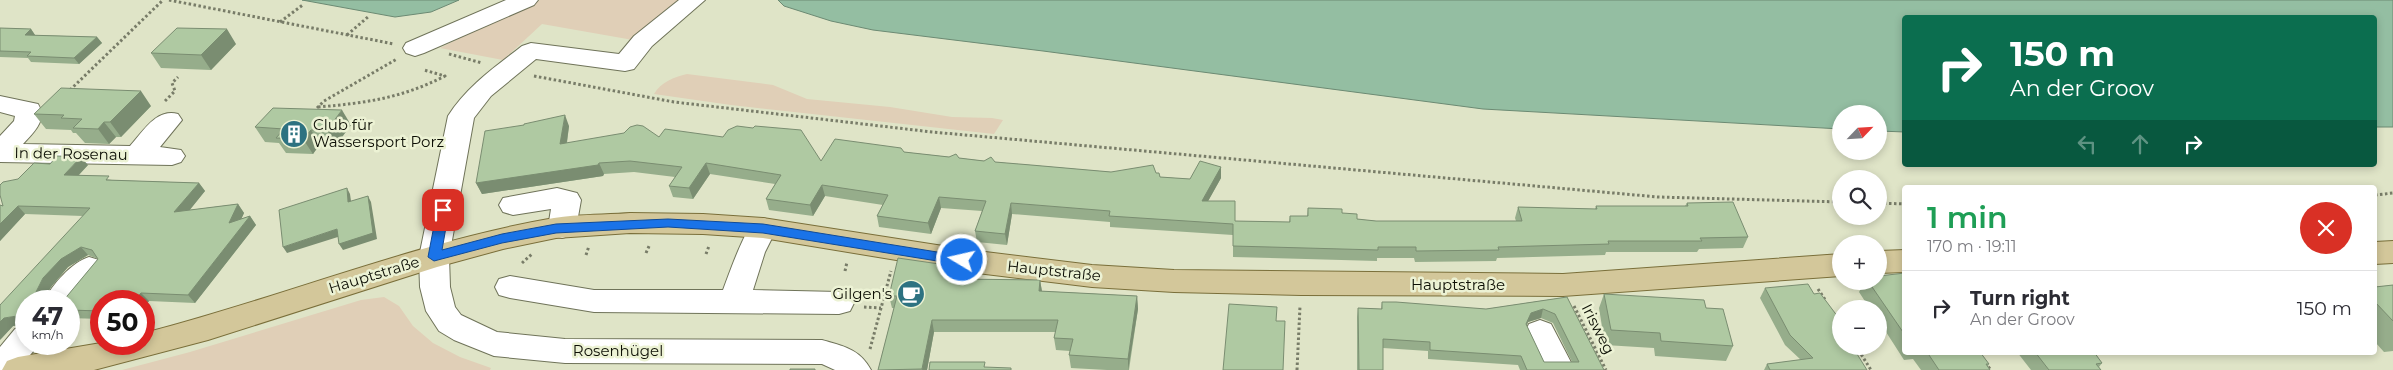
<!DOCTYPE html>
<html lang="en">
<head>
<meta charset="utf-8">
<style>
	body { margin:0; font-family:Montserrat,sans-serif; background:#f7f7f7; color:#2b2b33; height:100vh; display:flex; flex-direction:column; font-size:19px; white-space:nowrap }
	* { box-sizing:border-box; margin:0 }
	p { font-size:16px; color:#7c7c81 }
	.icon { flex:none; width:28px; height:28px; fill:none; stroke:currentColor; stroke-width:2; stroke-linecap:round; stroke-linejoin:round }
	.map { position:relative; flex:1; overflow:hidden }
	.sheet { position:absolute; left:1902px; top:185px; width:475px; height:170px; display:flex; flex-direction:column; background:#fff; border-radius:5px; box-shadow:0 2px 8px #0003 }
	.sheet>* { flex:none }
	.top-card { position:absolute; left:1902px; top:15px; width:475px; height:152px; border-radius:5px; box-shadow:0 2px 8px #0003; background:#0b6e4f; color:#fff; overflow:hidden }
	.needle { width:32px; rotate:65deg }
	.buttons { position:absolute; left:1832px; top:105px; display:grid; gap:10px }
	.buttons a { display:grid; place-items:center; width:55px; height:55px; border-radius:50%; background:#fff; box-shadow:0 2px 8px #0003; font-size:25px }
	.speed { position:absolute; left:15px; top:290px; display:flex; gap:10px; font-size:25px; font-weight:700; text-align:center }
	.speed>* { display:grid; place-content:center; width:65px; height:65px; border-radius:50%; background:#fff; box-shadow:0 2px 8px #0003; line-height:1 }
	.speed small { font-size:12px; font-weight:400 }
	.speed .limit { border:8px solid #d22; background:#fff; color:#111 }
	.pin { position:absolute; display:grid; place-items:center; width:42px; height:42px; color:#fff; margin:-21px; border-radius:10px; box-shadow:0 2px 8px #0006 }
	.me { position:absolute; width:55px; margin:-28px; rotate:279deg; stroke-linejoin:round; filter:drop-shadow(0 0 4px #0008) }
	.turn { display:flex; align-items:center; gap:18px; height:105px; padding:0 25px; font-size:22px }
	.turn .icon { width:65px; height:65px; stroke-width:2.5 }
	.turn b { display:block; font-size:35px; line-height:42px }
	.lanes { display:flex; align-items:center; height:48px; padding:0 25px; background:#0003; justify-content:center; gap:25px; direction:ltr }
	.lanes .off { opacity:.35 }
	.round { display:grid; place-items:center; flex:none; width:52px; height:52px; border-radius:26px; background:#f7f7f7 }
	.summary { display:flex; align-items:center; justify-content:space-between; height:85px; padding:0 25px }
	h1 { font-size:30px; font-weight:600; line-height:38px; color:#1e9e55 }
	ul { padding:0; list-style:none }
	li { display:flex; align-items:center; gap:15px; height:75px; padding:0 25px; border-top:1px solid #e1e1e2 }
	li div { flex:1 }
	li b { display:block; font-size:19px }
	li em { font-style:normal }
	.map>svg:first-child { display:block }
	.green { fill:#e0cfb7 }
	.water { fill:#94bea2; stroke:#6c8a73 }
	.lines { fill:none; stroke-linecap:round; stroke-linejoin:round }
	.minor-casing { stroke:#6f7359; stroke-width:2 }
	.major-casing { stroke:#7a6f3a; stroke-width:2 }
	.path { stroke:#787c68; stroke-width:3; stroke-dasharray:2.5 2.5; stroke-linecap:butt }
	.minor { fill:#fff; fill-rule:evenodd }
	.major { fill:#d3c79a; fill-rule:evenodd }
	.wall { fill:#96ad8b; fill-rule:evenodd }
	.shaded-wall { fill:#7a8d71 }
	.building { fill:#afc9a2; stroke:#7a8d71; fill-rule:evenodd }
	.route { fill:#1a73e8; stroke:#114b97 }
	.labels { text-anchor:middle; stroke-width:5; stroke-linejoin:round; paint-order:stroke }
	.poi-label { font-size:15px; fill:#0d0f05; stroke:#ecf2d4; text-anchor:start }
	.street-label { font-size:15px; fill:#0d0f05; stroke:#ecf2d4 }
</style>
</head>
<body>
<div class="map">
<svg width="2393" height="370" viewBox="0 0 2393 370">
	<rect width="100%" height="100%" fill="#dfe4c7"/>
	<path class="green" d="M 540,0 L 683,0 L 633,40 L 542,24 L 503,60 L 440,48 L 505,15 Z
		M 687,74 L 773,85 L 807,99 L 890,107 L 952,117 L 992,118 L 1003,120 L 994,134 L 731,105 L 654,94 C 661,82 674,77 687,74 Z
		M 384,297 L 399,306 L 413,326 L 433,343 L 460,357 L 491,368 L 490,370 L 122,370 L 190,352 L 361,300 Z"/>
	<path class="water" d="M 302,0 L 459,0 L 431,12 L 395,17 Z
		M 778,0 L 2393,0 L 2393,127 L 2375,127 L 2375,18 L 1905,18 L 1905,132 L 1879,131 L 1879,114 L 1841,114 L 1841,129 L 1483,109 L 1043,51 L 873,30 L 831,21 L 784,6 Z"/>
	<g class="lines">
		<g class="minor-casing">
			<path id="minor" d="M 506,0 L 538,0 L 534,5 L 424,53 L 415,56 L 406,53 L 403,48 L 406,43 Z
				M 679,0 L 705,0 L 652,46 L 634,69 L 625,71 L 536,59 L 491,96 L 474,118 L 449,257 L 450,287 L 455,307 L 461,315 L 497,332 L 565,339 L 822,340 C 843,346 860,349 871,370 L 835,370 L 822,364 L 565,363 L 494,356 L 454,340 L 439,331 L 426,311 L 420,287 L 419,257 L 448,116 C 467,86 495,67 522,46 L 531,43 L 619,54 L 634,36 Z
				M 0,96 L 38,104 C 48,120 33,133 23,144 L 130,146 C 143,132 156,108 178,114 L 182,120 L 160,147 L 181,150 L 185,156 L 181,162 L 172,165 L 0,162 L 0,136 L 14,121 L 15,116 L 0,112 Z
				M 557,188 L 577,193 L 581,200 L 576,228 L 572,235 L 562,238 L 552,235 L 548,228 L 551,209 L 513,215 L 503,212 L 499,205 L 503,198 Z
				M 763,218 L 773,221 L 777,228 L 765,252 L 753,290 L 839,292 L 850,295 L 854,303 L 850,311 L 839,314 L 594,312 L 510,298 L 499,295 L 495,287 L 499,279 L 510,276 L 594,290 L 723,290 C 732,266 740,243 753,221 Z
				M 89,257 L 99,260 L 104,268 L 70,309 L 69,301 L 44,301 C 52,285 72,262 89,257 Z
				M 1540,320 L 1551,324 L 1575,370 L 1543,370 L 1525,332 L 1529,324 Z
				M 26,326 L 26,344 L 38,344 L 37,347 L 17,370 L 0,370 L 0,347 L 15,329 Z"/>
		</g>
		<g class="major-casing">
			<path id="major" d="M 630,213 L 703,214 L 763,218 L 969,250 L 1092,265 L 1174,270 L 1563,274 L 1841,254 L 1841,276 L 1563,296 L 1301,295 L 1174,292 L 1092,287 L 969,272 L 763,238 L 703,234 L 630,233 L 556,238 L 503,249 L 437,267 L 208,340 L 94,370 L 2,370 L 7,361 L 18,357 L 101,343 L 144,344 L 144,333 C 281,298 415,242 554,218 C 579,214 605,215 630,213 Z
				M 2393,241 L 2393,263 L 2375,264 L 2375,242 Z
				M 1905,250 L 1905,272 L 1879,273 L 1879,251 Z"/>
		</g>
		<path class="path" d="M 169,0 L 394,44
			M 280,22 L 304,4
			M 347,35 L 369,16
			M 449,54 L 482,63
			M 534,76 L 674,102 L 932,132 L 1658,197 L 1841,202
			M 70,90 L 163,0
			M 165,101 L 175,91 L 172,83 L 178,77
			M 318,107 C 366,103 402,98 445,76 L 424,70
			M 317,108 L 324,101 L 397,59
			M 2375,195 L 2393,193
			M 1879,203 L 1905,204
			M 646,253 L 650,244
			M 706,254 L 709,246
			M 586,255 L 589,246
			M 522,263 L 532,254
			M 845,271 L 847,262
			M 1818,289 L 1826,301
			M 1574,306 L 1606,370
			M 864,307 L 881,308
			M 1856,346 L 1871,370
			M 870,349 L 891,271
			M 1985,363 L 1991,370
			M 1297,370 L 1300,306"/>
		<use href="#minor" class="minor"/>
		<use href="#major" class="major"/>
	</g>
	<path class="wall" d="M 0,28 L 31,29 L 35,35 L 97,37 L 102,43 L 79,64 L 31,62 L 28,58 L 0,57 Z
		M 236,44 L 211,70 L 161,68 L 151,53 Z
		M 151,106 L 121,137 L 116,137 L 109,144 L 85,143 L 76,133 L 73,133 L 71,130 L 46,129 L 34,114 Z
		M 351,125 L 336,145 L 320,144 L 313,154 L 286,153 L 279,143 L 265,142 L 255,127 Z
		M 524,125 L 569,126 L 567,143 L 659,137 L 821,161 L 904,152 L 995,162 L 1111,172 L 1156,173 L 1160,177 L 1190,179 L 1221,167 L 1221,178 L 1208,201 L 1235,221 L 1289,222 L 1290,216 L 1307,216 L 1308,208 L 1342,213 L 1357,219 L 1376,221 L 1516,221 L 1515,218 L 1518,207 L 1595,209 L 1596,206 L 1685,206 L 1687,203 L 1748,237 L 1743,248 L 1699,249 L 1697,252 L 1606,252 L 1605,255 L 1497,258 L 1496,261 L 1415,262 L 1414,258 L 1377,258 L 1377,261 L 1233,257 L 1233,235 L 1110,227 L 1110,222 L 1012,214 L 1007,245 L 977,242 L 975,231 L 982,211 L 941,208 L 931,234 L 879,227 L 877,216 L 883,205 L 825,196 L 813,216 L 769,210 L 766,199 L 775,184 L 710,174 L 693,199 L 673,197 L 669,186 L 675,177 L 634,172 L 604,174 L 603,176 L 482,194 L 476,183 Z
		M 88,165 L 79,175 L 112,180 L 199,183 L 205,191 L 189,210 L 238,204 L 244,213 L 241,219 L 250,216 L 256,225 L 195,303 L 149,301 L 144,307 L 144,301 L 101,301 L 101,319 L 69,318 L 69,301 L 26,301 L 26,325 L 13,326 L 0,340 L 83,216 L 25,214 L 0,241 L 0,205 L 3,206 L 18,179 ZM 88,255 L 98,259 L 64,300 L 47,294 L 51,287 L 68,267 Z
		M 960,267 L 962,279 L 1040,280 L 1042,291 L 1137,296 L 1138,309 L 1129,370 L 1107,370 L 1071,368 L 1069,355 L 1070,351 L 1056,350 L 1054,338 L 1056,332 L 934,332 L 927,370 L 878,370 L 894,308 L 892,308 L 889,296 Z
		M 1905,273 L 1905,352 L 1980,352 L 1989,364 L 1988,366 L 1990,370 L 1921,370 L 1913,359 L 1904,360 L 1879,321 L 1879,309 L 1870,309 L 1859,292 L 1865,281 L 1868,281 Z
		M 2393,285 L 2393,351 L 2384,352 L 2375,342 L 2375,287 Z
		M 1765,288 L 1841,346 L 1867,370 L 1764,370 L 1767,364 L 1801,360 L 1785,345 L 1760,298 Z
		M 1604,294 L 1706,308 L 1733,346 L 1726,361 L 1655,356 L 1654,348 L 1605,345 L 1599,308 Z
		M 1567,297 L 1604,370 L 1520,370 L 1518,365 L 1428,359 L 1428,351 L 1383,348 L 1383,370 L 1357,370 L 1357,317 L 1358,308 L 1381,309 L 1382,302 L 1486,309 ZM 1541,318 L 1553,323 L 1572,362 L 1544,362 L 1527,326 L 1528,322 Z
		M 2017,352 L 2094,352 L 2102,363 L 2099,367 L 2101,370 L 2031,370 Z"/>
	<path class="shaded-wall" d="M 31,29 L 35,35 L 25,35 Z
		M 227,29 L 236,44 L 211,70 L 201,55 Z
		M 97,37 L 102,43 L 79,64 L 74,58 Z
		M 141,91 L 151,106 L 121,137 L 110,122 Z
		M 342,110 L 351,125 L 336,145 L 327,130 Z
		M 565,115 L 569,126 L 565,155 L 560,144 Z
		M 104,122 L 116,137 L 109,144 L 98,129 Z
		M 311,130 L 320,144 L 313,154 L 303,139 Z
		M 81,157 L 88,165 L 71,183 L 64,175 Z
		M 599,163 L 604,174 L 603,176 L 482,194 L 476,183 Z
		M 706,163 L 710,174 L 693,199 L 689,188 Z
		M 1221,167 L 1221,178 L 1202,212 L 1202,201 Z
		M 199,183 L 205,191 L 181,221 L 174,212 Z
		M 822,185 L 825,196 L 813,216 L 810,205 Z
		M 347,188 L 350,194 L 352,208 L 348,202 Z
		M 368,196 L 371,202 L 377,239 L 343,250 L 339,244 Z
		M 939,197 L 941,208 L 931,234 L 928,223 Z
		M 1011,203 L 1012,214 L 1007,245 L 1005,234 Z
		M 238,204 L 244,213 L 236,231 L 229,223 Z
		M 18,206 L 25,214 L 0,241 L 0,224 Z
		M 250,216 L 256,225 L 195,303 L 188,295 Z
		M 337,229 L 341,236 L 287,253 L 283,247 Z
		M 81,247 L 88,255 L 68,267 L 51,287 L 43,301 L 35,294 L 43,278 L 61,259 Z
		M 960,267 L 962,279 L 958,279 Z
		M 1040,280 L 1042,292 L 1039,291 Z
		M 141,293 L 149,301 L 144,307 L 144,301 L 134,301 Z
		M 60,294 L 66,301 L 62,301 Z
		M 1137,296 L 1138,309 L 1128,370 L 1128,359 Z
		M 1543,309 L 1541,318 L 1528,322 L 1523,333 L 1526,324 L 1531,313 Z
		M 26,314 L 26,322 L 22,318 Z
		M 17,316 L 26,324 L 13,326 L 0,340 L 0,322 L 4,318 Z
		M 932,320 L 934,332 L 927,370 L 922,370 Z"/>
	<path class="building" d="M 0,28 L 31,29 L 25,35 L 97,37 L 74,58 L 27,56 L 31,52 L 0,51 Z
		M 177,28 L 227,29 L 201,55 L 151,53 Z
		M 61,88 L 141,91 L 110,122 L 104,122 L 98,129 L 73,128 L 82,119 L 61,118 L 64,115 L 34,114 Z
		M 273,108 L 342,110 L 327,130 L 311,130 L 303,139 L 276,138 L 284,129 L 255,127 Z
		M 565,115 L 560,144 L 624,133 L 630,127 L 637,125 L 643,126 L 659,137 L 665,129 L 723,137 L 728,130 L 737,126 L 753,128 L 755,126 L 801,130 L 821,161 L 835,139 L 901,148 L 904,152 L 949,157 L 956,154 L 959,158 L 984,161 L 991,157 L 995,162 L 1031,165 L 1111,172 L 1153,165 L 1156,173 L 1159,173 L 1160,177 L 1190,179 L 1200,161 L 1221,167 L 1202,201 L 1235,201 L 1235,221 L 1290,222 L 1290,216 L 1308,216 L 1308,208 L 1342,209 L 1342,213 L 1357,214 L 1357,219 L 1376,221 L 1522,221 L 1518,207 L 1597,209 L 1596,206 L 1688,206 L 1687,203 L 1733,202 L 1748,237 L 1700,238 L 1702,241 L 1608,241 L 1609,244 L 1498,247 L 1499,250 L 1416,251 L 1416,247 L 1378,247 L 1378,250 L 1233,246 L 1233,224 L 1109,216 L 1110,211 L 1011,203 L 1005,234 L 975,231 L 986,201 L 939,197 L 928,223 L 877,216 L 888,195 L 822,185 L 810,205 L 766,199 L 781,175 L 706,163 L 689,188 L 669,186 L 682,167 L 630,161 L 599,163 L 598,165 L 476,183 L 485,131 L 524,125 L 524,124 Z
		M 57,156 L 81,157 L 64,175 L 109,176 L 106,180 L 199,183 L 174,212 L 238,204 L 229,223 L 250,216 L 188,295 L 141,293 L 134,301 L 101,301 L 101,311 L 69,310 L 69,301 L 63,301 L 98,259 L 92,250 L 81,247 L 61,259 L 43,278 L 35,294 L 60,294 L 62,301 L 26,301 L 26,314 L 22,318 L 17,316 L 4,318 L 0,322 L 0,305 L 90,208 L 18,206 L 0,224 L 0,205 L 3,206 L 0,195 L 0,185 L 3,182 L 18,179 L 34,163 L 50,164 Z
		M 347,188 L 348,202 L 368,196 L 373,233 L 339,244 L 337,229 L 283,247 L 279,210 Z
		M 898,258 L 960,267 L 958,279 L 1040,280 L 1039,291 L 1137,296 L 1128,359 L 1069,355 L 1073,339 L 1054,338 L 1058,320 L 932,320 L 922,369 L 878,370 L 897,296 L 889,296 Z
		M 1905,273 L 1905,335 L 1868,281 L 1879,281 L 1879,276 Z
		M 1808,284 L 1814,294 L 1820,293 L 1841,321 L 1841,346 L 1852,346 L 1867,370 L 1770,370 L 1767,364 L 1813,358 L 1790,335 L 1765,288 Z
		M 2393,285 L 2393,321 L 2375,302 L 2375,287 Z
		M 1604,294 L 1704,300 L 1706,308 L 1723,309 L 1733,346 L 1661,341 L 1660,333 L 1611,330 Z
		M 1567,297 L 1604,370 L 1527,370 L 1521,356 L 1430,350 L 1430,342 L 1383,339 L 1383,370 L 1359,370 L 1358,308 L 1382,309 L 1382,302 L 1396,302 L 1486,309 ZM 1543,309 L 1555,314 L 1579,362 L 1544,362 L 1526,324 L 1531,313 Z
		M 1229,304 L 1277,307 L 1276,321 L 1285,321 L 1283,370 L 1223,370 Z
		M 1927,352 L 1980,352 L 1989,364 L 1986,364 L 1990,370 L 1939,370 Z
		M 2035,352 L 2094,352 L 2102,363 L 2096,364 L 2101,370 L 2049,370 Z
		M 930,362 L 985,362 L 984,367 L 1011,368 L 1011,370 L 929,370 Z
		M 790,369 L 815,369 L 815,370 L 790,370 Z"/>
	<path class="route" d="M 443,206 L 449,210 L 442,250 L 502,234 L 556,224 L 668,219 L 763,224 L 962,256 L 968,260 L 962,265 L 763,233 L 668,227 L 556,233 L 502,243 L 434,261 L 428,257 L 437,210 Z"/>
	<defs>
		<g id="building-disc" transform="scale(1.4375)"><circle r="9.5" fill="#2d7281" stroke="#ecf2d4"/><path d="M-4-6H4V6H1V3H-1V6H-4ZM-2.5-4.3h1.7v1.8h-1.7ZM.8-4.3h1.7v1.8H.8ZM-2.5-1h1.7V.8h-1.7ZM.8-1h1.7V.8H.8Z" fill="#fff"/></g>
		<g id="cafe-disc" transform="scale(1.4375)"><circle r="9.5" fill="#2d7281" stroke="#ecf2d4"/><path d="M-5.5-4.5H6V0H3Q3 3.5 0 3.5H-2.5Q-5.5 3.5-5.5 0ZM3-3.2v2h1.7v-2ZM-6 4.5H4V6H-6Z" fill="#fff"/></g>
	</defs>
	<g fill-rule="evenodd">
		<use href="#building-disc" x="294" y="134"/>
		<use href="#cafe-disc" x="911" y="294"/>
	</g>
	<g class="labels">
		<g class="poi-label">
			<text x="313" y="130">Club für<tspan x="313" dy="17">Wassersport Porz</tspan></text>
			<text x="892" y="299" text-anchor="end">Gilgen's</text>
		</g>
		<g class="street-label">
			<text transform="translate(71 154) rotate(1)" y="5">In der Rosenau</text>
			<text transform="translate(1054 271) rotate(6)" y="5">Hauptstraße</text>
			<text transform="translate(374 275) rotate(-17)" y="5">Hauptstraße</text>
			<text x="1458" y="290">Hauptstraße</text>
			<text transform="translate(1598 329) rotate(63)" y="5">Irisweg</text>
			<text x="618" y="356">Rosenhügel</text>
		</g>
	</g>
</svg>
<div class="buttons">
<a><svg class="needle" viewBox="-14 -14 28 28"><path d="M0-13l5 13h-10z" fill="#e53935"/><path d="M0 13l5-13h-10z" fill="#7c7c81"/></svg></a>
<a><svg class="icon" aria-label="search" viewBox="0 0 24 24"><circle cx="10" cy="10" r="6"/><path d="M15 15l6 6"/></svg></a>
<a>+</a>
<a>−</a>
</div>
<div class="speed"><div>47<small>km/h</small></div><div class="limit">50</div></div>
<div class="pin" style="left:443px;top:210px;background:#d93025"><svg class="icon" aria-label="arrive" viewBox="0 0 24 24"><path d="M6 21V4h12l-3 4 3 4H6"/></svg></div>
<svg class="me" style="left:962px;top:260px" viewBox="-20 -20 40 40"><circle r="17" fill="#1a73e8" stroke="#fff" stroke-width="3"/><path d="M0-11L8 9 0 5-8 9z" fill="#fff"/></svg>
<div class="top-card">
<div class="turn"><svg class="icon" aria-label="right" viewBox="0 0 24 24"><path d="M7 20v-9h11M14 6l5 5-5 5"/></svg><div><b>150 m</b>An der Groov</div></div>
<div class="lanes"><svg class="icon off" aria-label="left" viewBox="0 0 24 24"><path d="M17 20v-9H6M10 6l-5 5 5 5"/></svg><svg class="icon off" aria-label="ahead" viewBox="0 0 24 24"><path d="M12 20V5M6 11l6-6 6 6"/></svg><svg class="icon" aria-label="right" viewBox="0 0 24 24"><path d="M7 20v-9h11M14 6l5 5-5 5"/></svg></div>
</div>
<section class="sheet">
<div class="summary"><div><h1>1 min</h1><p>170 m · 19:11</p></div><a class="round" style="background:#d93025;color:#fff"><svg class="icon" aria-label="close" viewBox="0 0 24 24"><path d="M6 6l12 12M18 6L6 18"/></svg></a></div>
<ul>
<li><svg class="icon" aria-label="right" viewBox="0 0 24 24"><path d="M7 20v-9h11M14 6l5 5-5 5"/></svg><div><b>Turn right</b><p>An der Groov</p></div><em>150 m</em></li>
</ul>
</section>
</div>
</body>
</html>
